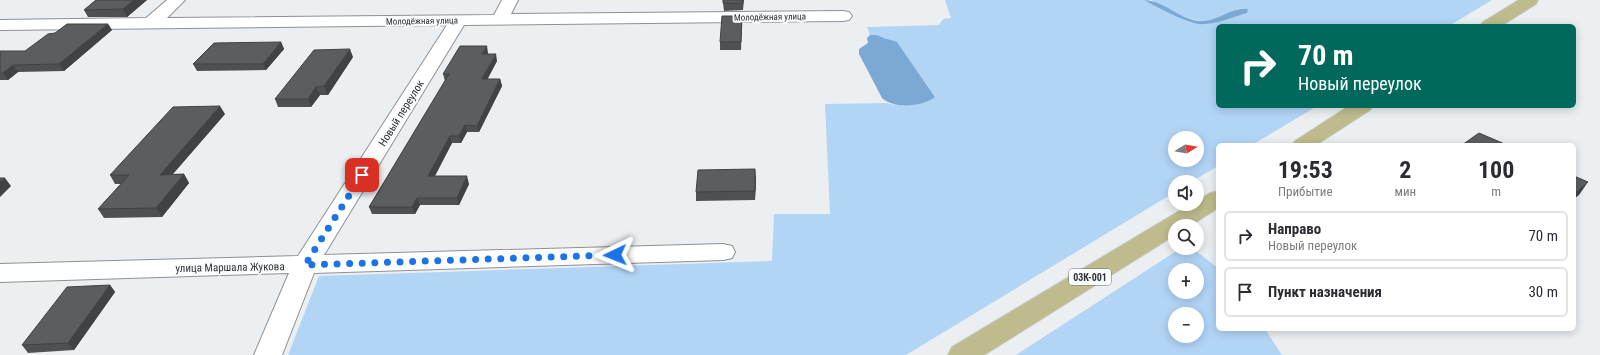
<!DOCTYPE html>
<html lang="ru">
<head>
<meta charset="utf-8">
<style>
	body { margin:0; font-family:"Roboto Condensed",sans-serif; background:#f2f2f3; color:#2b2b33; height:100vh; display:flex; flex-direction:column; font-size:15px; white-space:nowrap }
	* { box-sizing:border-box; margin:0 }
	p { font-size:13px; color:#7c7c81 }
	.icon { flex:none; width:22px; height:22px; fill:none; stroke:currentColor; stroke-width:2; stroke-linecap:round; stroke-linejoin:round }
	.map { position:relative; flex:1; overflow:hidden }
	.panel { position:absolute; left:1216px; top:143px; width:360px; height:188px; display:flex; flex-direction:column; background:#fff; border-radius:6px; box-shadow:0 2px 10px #0003 }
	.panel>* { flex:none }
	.hud { position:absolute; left:1216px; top:24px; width:360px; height:84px; border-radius:6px; box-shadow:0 2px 10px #0003; background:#00695c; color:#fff; overflow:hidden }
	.needle { width:26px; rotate:79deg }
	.buttons { position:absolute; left:1168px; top:131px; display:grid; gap:8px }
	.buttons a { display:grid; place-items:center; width:36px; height:36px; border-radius:50%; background:#fff; box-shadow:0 2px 10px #0003; font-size:20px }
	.pin { position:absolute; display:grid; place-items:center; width:34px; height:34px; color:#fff; margin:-17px; border-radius:8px; box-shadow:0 2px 6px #0006 }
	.me { position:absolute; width:44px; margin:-22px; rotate:268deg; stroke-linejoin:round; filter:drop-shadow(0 0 3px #0008) }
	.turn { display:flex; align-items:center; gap:14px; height:84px; padding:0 16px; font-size:18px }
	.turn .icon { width:52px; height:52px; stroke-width:2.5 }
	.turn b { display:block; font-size:28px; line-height:34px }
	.eta { display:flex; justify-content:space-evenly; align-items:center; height:68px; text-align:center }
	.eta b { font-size:24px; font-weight:700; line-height:28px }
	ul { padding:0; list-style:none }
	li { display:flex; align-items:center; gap:12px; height:50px; margin:0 8px 6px; padding:0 8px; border:2px solid #e1e1e2; border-radius:6px }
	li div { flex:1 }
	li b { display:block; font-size:15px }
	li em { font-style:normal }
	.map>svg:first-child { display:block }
	.green { fill:#b2d5f6; fill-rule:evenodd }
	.water { fill:#7ba9d3 }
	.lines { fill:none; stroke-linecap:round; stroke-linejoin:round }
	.minor-casing { stroke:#8e9194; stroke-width:2 }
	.major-casing { stroke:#c9caca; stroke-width:2 }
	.minor { fill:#fff; fill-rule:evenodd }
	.major { fill:#bebb8c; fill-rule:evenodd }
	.wall { fill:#4e5153 }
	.shaded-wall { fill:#404244 }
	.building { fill:#5b5e61; stroke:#404244 }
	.route { stroke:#1a73e8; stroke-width:7; stroke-dasharray:0 12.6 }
	.labels { text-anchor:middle; stroke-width:4; stroke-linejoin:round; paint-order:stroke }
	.far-street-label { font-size:9px; fill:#313334; stroke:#f9fcff }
	.shield { fill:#f9fcff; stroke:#6d6f71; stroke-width:1 }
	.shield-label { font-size:10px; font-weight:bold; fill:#313334 }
	.street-label { font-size:11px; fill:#313334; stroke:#f9fcff }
</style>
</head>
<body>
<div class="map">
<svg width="1600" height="355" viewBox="0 0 1600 355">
	<rect width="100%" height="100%" fill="#ebeff2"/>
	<path class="green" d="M 945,0 L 1144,0 L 1180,17 L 1213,23 L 1228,18 L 1241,8 C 1230,13 1216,21 1203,21 C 1185,21 1166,8 1151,0 L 1492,0 L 1449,26 L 1218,26 L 1218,106 L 1317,106 L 1252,145 L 1218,145 L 1218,166 L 1191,182 L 1175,182 L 1175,192 L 906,355 L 288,355 L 319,276 L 772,261 L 774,214 L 830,214 L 825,104 L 887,103 C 900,107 923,106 935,97 L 897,42 C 890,39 884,39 877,35 L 870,35 L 867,27 L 939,25 L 943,19 L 951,18 ZM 1175,138 L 1197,138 L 1197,160 L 1175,160 Z
		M 1181,248 L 1192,248 L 1218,268 L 1218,329 L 1265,329 L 1282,355 L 1016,355 ZM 1175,270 L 1197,270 L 1197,292 L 1175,292 ZM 1175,314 L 1197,314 L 1197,336 L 1175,336 Z"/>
	<path class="water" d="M 1144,0 C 1165,0 1182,23 1204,21 C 1219,20 1233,7 1248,9 L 1247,13 C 1233,17 1219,23 1205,24 C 1191,26 1157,7 1144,0 Z
		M 870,35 L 877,35 C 884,39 890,39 897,42 L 935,97 C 923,107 893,109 882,98 L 859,54 L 859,49 L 868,43 L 867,38 Z"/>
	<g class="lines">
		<g class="minor-casing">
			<path id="minor" d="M 167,0 L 185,0 L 167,18 L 494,15 L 502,0 L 518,0 L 511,14 L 843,11 L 849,12 L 852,16 L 849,20 L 843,21 L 464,25 L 324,255 L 723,244 L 732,246 L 735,252 L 732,258 L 723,260 L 314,273 L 282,355 L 254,355 L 289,273 L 0,282 L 0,264 L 298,256 L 447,25 L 0,30 L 0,20 L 146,18 Z"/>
		</g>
		<g class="major-casing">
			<path id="major" d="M 1519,0 L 1538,0 L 1536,4 L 1501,26 L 1480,26 L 1483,22 Z
				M 1349,106 L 1373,106 L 1370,110 L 1316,145 L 1292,145 L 1295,141 Z
				M 1218,191 L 1218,208 L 1190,226 L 1175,226 L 1175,235 L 984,355 L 948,355 L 952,347 L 1191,204 L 1197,204 L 1197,201 L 1210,193 Z"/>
		</g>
		<use href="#minor" class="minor"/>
		<use href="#major" class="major"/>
	</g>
	<path class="wall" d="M 96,0 L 147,0 L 127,17 L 88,17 L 84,10 Z
		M 744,0 L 743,10 L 724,11 L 723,3 Z
		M 742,16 L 742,24 L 741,50 L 720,50 L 720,42 Z
		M 108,24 L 112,30 L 64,71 L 18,72 L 8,80 L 0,80 L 0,51 L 25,51 L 55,33 Z
		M 281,42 L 284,49 L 266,70 L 197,71 L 193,64 Z
		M 488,53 L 488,54 L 497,61 L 487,79 L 500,79 L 502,86 L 479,132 L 467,132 L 461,143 L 452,143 L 435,176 L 469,184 L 459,205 L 420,205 L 415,214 L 372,214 L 369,207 L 445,81 L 443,74 Z
		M 353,57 L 328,95 L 320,95 L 311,107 L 278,107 L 275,99 Z
		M 225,114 L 173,174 L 184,174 L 189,183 L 162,217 L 104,218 L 98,209 L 121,184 L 115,184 L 110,175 Z
		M 756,178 L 755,200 L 696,201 L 696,192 Z
		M 110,285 L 115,292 L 74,350 L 28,353 L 22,345 Z"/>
	<path class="shaded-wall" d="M 134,0 L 147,0 L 127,17 L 123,9 Z
		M 108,24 L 112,30 L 64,71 L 59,64 Z
		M 281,42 L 284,49 L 266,70 L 263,64 Z
		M 487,46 L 488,53 L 484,61 L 482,54 Z
		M 350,49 L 353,57 L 328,95 L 324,86 Z
		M 496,54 L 497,61 L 484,86 L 482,79 Z
		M 13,65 L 18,72 L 8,80 L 3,73 Z
		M 500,79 L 502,86 L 479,132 L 477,126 Z
		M 316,87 L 320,95 L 311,107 L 308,99 Z
		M 220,106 L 225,114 L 165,183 L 160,175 Z
		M 465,125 L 467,132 L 461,143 L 459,136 Z
		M 450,136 L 452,143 L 431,183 L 428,176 Z
		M 755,169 L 756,178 L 755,200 Z
		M 184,174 L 189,183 L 162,217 L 156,208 Z
		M 467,176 L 469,184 L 459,205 L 457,198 Z
		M 5,178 L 11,186 L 0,197 L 0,182 Z
		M 1588,182 L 1579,195 L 1574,199 L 1574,194 Z
		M 417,198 L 420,205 L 415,214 L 412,207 Z
		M 110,285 L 115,292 L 74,350 L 68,343 Z"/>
	<path class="building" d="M 96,0 L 134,0 L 123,9 L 84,10 Z
		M 723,0 L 743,0 L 743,3 L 723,3 Z
		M 722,16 L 742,16 L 741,42 L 720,42 Z
		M 67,24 L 108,24 L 59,64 L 13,65 L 3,73 L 0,73 L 0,51 L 25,51 L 48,34 L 55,33 Z
		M 281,42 L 263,64 L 193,64 L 214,43 Z
		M 460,46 L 487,46 L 482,54 L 496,54 L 482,79 L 500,79 L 477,126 L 465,125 L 459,136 L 450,136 L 428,176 L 467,176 L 457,198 L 417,198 L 412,207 L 369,207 L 449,74 L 443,74 Z
		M 350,49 L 324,86 L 316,87 L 308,99 L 275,99 L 314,50 Z
		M 220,106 L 160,175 L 184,174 L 156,208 L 98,209 L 129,175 L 110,175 L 173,107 Z
		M 1479,133 L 1507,145 L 1462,145 Z
		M 755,169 L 755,191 L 696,192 L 698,170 Z
		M 1574,176 L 1588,182 L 1574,194 Z
		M 0,178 L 5,178 L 0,182 Z
		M 110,285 L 68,343 L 22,345 L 67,287 Z"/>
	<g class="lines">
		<path class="route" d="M 362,175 L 305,265 L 615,255"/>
	</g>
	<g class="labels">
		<g class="far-street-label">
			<text transform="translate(770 17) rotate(-1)" y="3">Молодёжная улица</text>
			<text transform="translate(422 21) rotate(-1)" y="3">Молодёжная улица</text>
		</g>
		<rect class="shield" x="1069" y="269" width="42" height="16" rx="3"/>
		<g class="shield-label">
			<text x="1090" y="281">03К-001</text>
		</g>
		<g class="street-label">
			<text transform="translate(401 113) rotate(-58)" y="4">Новый переулок</text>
			<text transform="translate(230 267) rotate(-1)" y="4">улица Маршала Жукова</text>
		</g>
	</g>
</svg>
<div class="buttons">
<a><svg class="needle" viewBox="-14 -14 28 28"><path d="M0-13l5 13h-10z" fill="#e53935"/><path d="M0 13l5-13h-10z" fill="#7c7c81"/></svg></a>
<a><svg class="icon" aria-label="sound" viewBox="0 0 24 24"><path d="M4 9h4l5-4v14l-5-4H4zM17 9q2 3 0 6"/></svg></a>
<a><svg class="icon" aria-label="search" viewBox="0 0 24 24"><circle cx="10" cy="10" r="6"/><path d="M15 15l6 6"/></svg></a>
<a>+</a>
<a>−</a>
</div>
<div class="pin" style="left:362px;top:175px;background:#d93025"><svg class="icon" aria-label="arrive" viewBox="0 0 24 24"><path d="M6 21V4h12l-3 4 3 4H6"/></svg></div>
<svg class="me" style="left:615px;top:255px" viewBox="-20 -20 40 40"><path d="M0-17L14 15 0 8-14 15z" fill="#1a73e8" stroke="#fff" stroke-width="4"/></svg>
<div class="hud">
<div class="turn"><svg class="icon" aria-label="right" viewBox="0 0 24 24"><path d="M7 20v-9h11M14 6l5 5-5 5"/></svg><div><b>70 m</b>Новый переулок</div></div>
</div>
<section class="panel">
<div class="eta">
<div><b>19:53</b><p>Прибытие</p></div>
<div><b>2</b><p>мин</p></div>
<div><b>100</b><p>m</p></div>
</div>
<ul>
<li><svg class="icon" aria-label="right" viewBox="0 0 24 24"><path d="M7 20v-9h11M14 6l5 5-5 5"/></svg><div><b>Направо</b><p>Новый переулок</p></div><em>70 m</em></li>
<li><svg class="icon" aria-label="arrive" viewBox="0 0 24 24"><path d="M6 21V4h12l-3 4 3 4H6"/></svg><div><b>Пункт назначения</b></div><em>30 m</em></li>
</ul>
</section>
</div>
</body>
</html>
